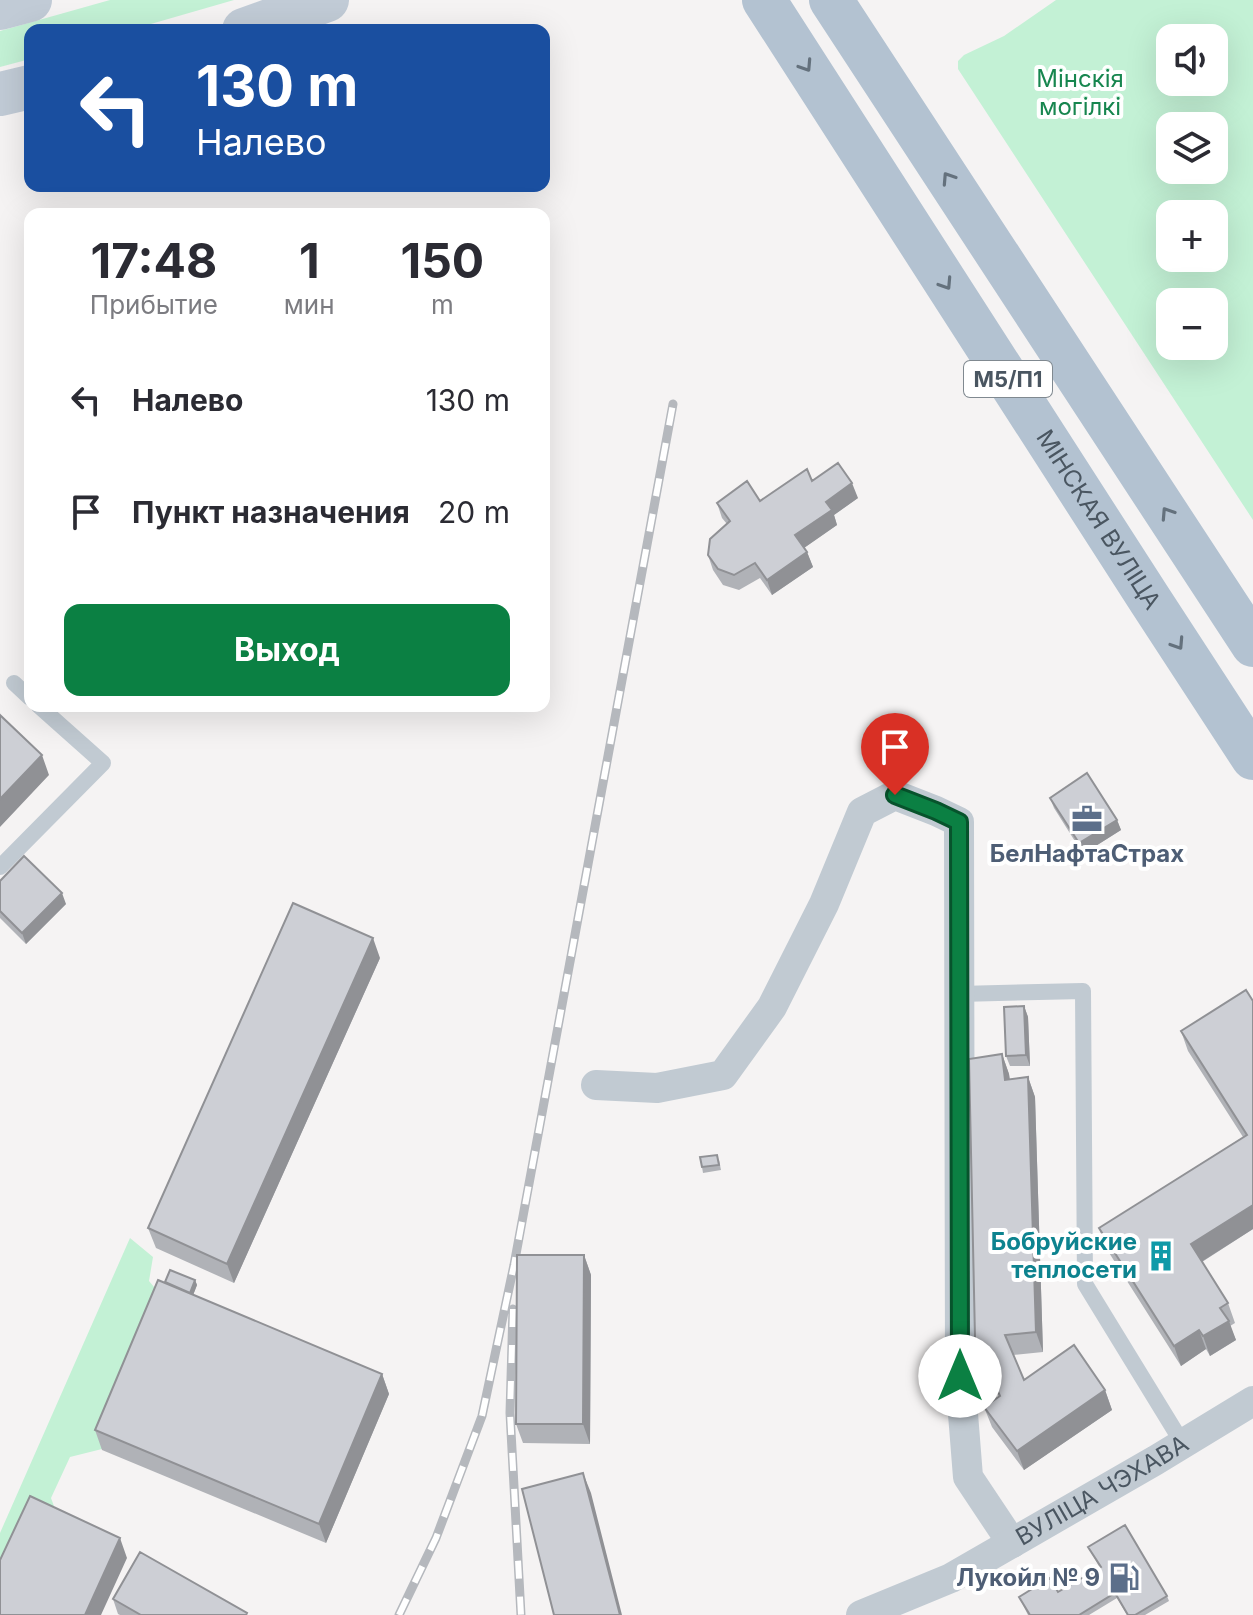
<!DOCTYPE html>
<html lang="ru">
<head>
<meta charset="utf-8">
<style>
	body { margin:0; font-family:Inter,sans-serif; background:#f2f2f3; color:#2b2b33; height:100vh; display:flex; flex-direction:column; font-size:30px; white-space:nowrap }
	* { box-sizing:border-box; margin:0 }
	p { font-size:26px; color:#7c7c81 }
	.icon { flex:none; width:44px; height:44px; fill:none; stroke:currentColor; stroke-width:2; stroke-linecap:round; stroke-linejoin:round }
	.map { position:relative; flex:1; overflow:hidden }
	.sheet { position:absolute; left:24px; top:208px; width:526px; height:504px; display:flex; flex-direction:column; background:#fff; border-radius:16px; box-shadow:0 8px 32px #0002 }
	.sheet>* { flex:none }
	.guide { position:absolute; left:24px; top:24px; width:526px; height:168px; border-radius:16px; box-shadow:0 8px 32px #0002; background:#1a4fa0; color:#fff; overflow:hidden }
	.fabs { position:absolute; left:1156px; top:24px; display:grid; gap:16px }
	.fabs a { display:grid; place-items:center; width:72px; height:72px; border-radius:16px; background:#fff; box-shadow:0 8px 32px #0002; font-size:40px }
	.pin { position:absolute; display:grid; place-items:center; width:68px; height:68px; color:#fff; margin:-82px -34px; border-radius:50% 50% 50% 0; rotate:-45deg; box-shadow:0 0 8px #0007 }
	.pin .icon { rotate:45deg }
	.me { position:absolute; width:88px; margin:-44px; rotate:0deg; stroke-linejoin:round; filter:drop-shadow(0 0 6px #0008) }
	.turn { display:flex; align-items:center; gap:28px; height:168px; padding:0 40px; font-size:36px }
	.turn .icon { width:104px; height:104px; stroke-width:2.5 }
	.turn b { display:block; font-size:56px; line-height:68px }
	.eta { display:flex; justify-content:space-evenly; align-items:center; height:136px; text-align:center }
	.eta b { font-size:48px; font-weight:700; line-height:56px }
	.cta { display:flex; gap:16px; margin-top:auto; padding:16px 40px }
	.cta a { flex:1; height:92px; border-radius:16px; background:#0b8043; color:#fff; font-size:32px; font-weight:700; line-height:92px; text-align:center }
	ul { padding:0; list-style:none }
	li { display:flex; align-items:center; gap:24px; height:112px; padding:0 40px }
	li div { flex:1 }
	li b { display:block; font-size:30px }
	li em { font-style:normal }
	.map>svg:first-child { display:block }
	.green { fill:#c3f1d5; fill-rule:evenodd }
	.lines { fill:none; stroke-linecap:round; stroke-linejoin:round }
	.lane { stroke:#c1cad2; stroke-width:16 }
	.street { stroke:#c1cad2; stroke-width:30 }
	.secondary { stroke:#c1cbd6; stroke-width:44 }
	.primary { stroke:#b3c2d1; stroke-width:44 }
	.rail-casing { stroke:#b5b8bd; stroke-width:9 }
	.rail { stroke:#fff; stroke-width:6; stroke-dasharray:18; stroke-linecap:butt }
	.wall { fill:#b0b2b7 }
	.shaded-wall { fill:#909195 }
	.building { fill:#cdcfd5; stroke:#909195; stroke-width:2 }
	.oneway { stroke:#64717d }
	.route-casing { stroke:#07532c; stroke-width:20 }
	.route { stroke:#0b8043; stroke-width:14 }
	.labels { text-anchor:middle; stroke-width:8; stroke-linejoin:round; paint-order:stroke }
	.shield { fill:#fff; stroke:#808990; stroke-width:2 }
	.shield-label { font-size:22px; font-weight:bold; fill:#4a5661 }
	.park-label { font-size:24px; fill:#17864f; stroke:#fff }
	.street-label { font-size:24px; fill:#4a5661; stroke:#fff }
	.service-label { font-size:24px; font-weight:bold; fill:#4e5e75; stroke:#fff }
	.culture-label { font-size:24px; font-weight:bold; fill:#0d838f; stroke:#fff; text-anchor:end }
</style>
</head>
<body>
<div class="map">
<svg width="1253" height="1615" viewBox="0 0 1253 1615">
	<rect width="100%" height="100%" fill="#f5f3f3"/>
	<path class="green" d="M 110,0 L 234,0 L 130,30 L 30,30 L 30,59 L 0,67 L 0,31 Z
		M 1056,0 L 1253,0 L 1253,520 L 958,69 L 958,61 L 964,55 L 1004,36 ZM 1170,38 L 1214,38 L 1214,82 L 1170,82 ZM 1170,126 L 1214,126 L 1214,170 L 1170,170 ZM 1170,214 L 1214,214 L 1214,258 L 1170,258 ZM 1170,302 L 1214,302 L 1214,346 L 1170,346 Z
		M 130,1238 L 153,1257 L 149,1281 L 165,1300 L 102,1449 L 70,1457 L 51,1498 L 62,1528 L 0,1596 L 0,1533 Z"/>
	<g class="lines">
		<path class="lane" d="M 14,683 L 30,698
			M 0,867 L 103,763 L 39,706
			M 959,994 L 1083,991 L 1085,1284 L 1183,1444"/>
		<g class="street">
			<path d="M 596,1085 L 657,1088 L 723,1075 L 772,1007 L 824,904 L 862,812 L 895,795 L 936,811 L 959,822 L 960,1376 L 968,1477 L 1012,1543"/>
			<path id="s1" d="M 861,1615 L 951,1578 L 1156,1460 L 1253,1401"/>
		</g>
		<path class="secondary" d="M 0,8 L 30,0
			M 244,30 L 327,0
			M 0,94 L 30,87"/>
		<g class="primary">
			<path id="s2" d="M 764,0 L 1150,600 L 1253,758"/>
			<path d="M 831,0 L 1253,645"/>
		</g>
		<g class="rail-casing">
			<path id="rail" d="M 513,1309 L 510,1413 L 521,1615
				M 399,1615 L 436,1538 L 482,1416 L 514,1265 L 673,404"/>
		</g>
		<use href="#rail" class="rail"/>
	</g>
	<path class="wall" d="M 812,481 L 858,498 L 834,515 L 837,525 L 804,548 L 807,552 L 813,567 L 772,595 L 760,578 L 739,590 L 723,585 L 713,570 L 708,555 L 727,524 L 722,518 L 717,503 L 760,501 Z
		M 1050,798 L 1117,820 L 1121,830 L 1083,854 L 1054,808 Z
		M 0,881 L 66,904 L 26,944 L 0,918 Z
		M 380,958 L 234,1283 L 156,1248 L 148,1228 Z
		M 1253,1001 L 1253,1229 L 1202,1262 L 1228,1303 L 1235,1323 L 1230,1326 L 1236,1340 L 1210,1356 L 1206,1349 L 1181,1366 L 1106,1248 L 1099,1228 L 1243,1137 L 1188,1051 L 1181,1031 Z
		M 1024,1006 L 1028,1017 L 1030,1066 L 1010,1066 L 1006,1056 Z
		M 1002,1054 L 1009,1074 L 1010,1080 L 1028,1077 L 1035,1097 L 1043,1352 L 1013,1355 L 1024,1380 L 1105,1390 L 1112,1410 L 1024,1470 L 992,1427 L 984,1407 L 999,1397 L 975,1338 Z
		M 719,1160 L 721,1170 L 703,1173 L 702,1167 Z
		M 584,1255 L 591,1275 L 590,1444 L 523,1443 L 516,1424 Z
		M 195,1280 L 197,1285 L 193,1295 L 382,1374 L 389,1394 L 326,1543 L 102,1450 L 95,1430 L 165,1283 Z
		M 1088,1547 L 1167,1596 L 1169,1601 L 1145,1615 L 1127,1615 L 1117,1598 L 1089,1615 L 1028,1615 L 1019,1597 L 1058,1592 L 1100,1568 Z
		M 113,1599 L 248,1615 L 120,1615 L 118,1614 Z"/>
	<path class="shaded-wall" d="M 852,483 L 858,498 L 834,515 L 837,525 L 801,550 L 795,535 L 826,502 Z
		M 807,552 L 813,567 L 772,595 L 767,580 Z
		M 42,755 L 49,775 L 0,827 L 0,799 Z
		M 1117,820 L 1121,830 L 1083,854 L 1079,843 Z
		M 62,893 L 66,904 L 26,944 L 22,933 Z
		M 373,938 L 380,958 L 234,1283 L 227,1264 Z
		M 1024,1006 L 1028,1017 L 1030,1066 L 1026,1055 Z
		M 1002,1054 L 1009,1074 L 1012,1100 L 1005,1080 Z
		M 1028,1077 L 1035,1097 L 1043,1352 L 1036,1332 Z
		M 1253,1205 L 1253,1229 L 1198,1264 L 1191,1244 Z
		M 584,1255 L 591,1275 L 590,1444 L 583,1424 Z
		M 195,1280 L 197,1285 L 192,1298 L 190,1293 Z
		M 1229,1321 L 1236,1340 L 1210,1356 L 1203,1336 Z
		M 1199,1330 L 1206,1349 L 1181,1366 L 1174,1346 Z
		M 382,1374 L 389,1394 L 326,1543 L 319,1524 Z
		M 1105,1390 L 1112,1410 L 1024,1470 L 1017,1451 Z
		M 583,1473 L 591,1493 L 622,1615 L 620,1615 Z
		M 120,1538 L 127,1558 L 101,1615 L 85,1615 Z"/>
	<path class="building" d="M 838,463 L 852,483 L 826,502 L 832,510 L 795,535 L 807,552 L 767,580 L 755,563 L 734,575 L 718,569 L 708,555 L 710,539 L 730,521 L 717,503 L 747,481 L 760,501 L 807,469 L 812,481 Z
		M 0,715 L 42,755 L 0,799 Z
		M 1087,773 L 1117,820 L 1079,843 L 1050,798 Z
		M 24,856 L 62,893 L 22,933 L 0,911 L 0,881 Z
		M 293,903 L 373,938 L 227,1264 L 148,1228 Z
		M 1246,990 L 1253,1001 L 1253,1205 L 1191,1244 L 1228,1303 L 1220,1308 L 1229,1321 L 1203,1336 L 1199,1330 L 1174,1346 L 1099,1228 L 1247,1135 L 1181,1031 Z
		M 1024,1006 L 1026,1055 L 1006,1056 L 1004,1007 Z
		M 1002,1054 L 1005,1080 L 1028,1077 L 1036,1332 L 1005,1335 L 1024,1380 L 1074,1345 L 1105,1390 L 1017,1451 L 984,1407 L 1000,1396 L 975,1338 L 969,1059 Z
		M 717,1155 L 719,1165 L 702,1167 L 700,1157 Z
		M 517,1255 L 584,1255 L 583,1424 L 516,1424 Z
		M 170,1270 L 195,1280 L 190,1293 L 165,1282 Z
		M 158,1280 L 382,1374 L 319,1524 L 95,1430 Z
		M 583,1473 L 620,1615 L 554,1615 L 522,1489 Z
		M 30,1496 L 120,1538 L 85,1615 L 0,1615 L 0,1560 Z
		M 1125,1525 L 1167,1596 L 1135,1615 L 1128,1615 L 1115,1593 L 1079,1615 L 1030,1615 L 1019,1597 L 1050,1578 L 1058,1592 L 1101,1567 L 1088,1547 Z
		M 140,1552 L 247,1613 L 246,1615 L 141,1615 L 113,1599 Z"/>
	<defs><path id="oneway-chevron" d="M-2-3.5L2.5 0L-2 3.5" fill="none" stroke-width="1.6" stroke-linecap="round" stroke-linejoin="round" transform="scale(2)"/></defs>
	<g class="oneway">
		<use href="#oneway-chevron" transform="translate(806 66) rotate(57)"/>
		<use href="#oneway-chevron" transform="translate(948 178) rotate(-123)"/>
		<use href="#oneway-chevron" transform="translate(946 284) rotate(57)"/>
		<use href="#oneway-chevron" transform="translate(1167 513) rotate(-123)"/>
		<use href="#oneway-chevron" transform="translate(1178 644) rotate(57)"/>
	</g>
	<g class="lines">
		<g class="route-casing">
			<path id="route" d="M 895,795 L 936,811 L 959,822 L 960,1376"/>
		</g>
		<use href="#route" class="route"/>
	</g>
	<defs>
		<g id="office-bare" transform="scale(2.4)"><path d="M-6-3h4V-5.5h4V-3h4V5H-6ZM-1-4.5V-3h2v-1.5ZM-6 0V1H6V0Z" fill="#5c6f8a" stroke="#fff" stroke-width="2.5" paint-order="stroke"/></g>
		<g id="building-bare" transform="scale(2.4)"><path d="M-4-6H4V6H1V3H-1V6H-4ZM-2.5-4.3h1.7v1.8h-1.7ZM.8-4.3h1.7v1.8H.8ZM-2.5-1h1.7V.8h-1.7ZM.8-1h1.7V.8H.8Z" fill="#0f9aa8" stroke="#fff" stroke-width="2.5" paint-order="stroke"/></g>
		<g id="fuel-bare" transform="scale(2.4)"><path d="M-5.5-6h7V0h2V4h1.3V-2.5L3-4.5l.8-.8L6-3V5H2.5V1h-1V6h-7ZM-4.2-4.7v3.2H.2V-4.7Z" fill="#5c6f8a" stroke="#fff" stroke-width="2.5" paint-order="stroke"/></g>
	</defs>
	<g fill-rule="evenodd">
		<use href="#office-bare" x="1087" y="819"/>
		<use href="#building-bare" x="1161" y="1256"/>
		<use href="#fuel-bare" x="1124" y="1578"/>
	</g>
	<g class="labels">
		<rect class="shield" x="964" y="361" width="88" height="36" rx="6"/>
		<g class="shield-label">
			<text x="1008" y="387">М5/П1</text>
		</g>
		<g class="park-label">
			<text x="1080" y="87">Мінскія<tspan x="1080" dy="28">могілкі</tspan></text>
		</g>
		<g class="street-label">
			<text dy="8" stroke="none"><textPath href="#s2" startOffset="618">МІНСКАЯ ВУЛІЦА</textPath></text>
			<text dy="8" stroke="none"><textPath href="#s1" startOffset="272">ВУЛІЦА ЧЭХАВА</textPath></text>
		</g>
		<g class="service-label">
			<text x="1087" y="862">БелНафтаСтрах</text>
			<text x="1100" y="1586" text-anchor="end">Лукойл № 9</text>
		</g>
		<g class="culture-label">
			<text x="1137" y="1250">Бобруйские<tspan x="1137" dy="28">теплосети</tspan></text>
		</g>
	</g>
</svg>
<div class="fabs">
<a><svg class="icon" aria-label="sound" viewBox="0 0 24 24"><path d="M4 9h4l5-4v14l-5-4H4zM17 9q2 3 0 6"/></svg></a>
<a><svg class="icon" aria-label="layers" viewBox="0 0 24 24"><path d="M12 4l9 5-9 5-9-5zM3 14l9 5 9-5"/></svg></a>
<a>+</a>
<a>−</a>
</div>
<div class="pin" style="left:895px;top:795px;background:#d93025"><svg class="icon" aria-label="arrive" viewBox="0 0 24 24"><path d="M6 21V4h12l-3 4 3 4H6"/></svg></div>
<svg class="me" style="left:960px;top:1376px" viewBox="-20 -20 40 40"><circle r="19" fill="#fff"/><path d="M0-13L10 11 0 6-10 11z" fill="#0b8043"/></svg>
<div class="guide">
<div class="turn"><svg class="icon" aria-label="left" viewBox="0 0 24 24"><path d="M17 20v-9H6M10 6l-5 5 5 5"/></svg><div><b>130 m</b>Налево</div></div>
</div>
<section class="sheet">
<div class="eta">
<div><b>17:48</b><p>Прибытие</p></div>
<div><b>1</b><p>мин</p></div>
<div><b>150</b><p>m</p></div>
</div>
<ul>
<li><svg class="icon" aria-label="left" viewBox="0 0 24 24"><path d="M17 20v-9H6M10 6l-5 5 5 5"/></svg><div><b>Налево</b></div><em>130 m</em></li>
<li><svg class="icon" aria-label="arrive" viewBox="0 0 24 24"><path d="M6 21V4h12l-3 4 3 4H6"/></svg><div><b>Пункт назначения</b></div><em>20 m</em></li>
</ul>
<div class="cta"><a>Выход</a></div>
</section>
</div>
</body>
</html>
